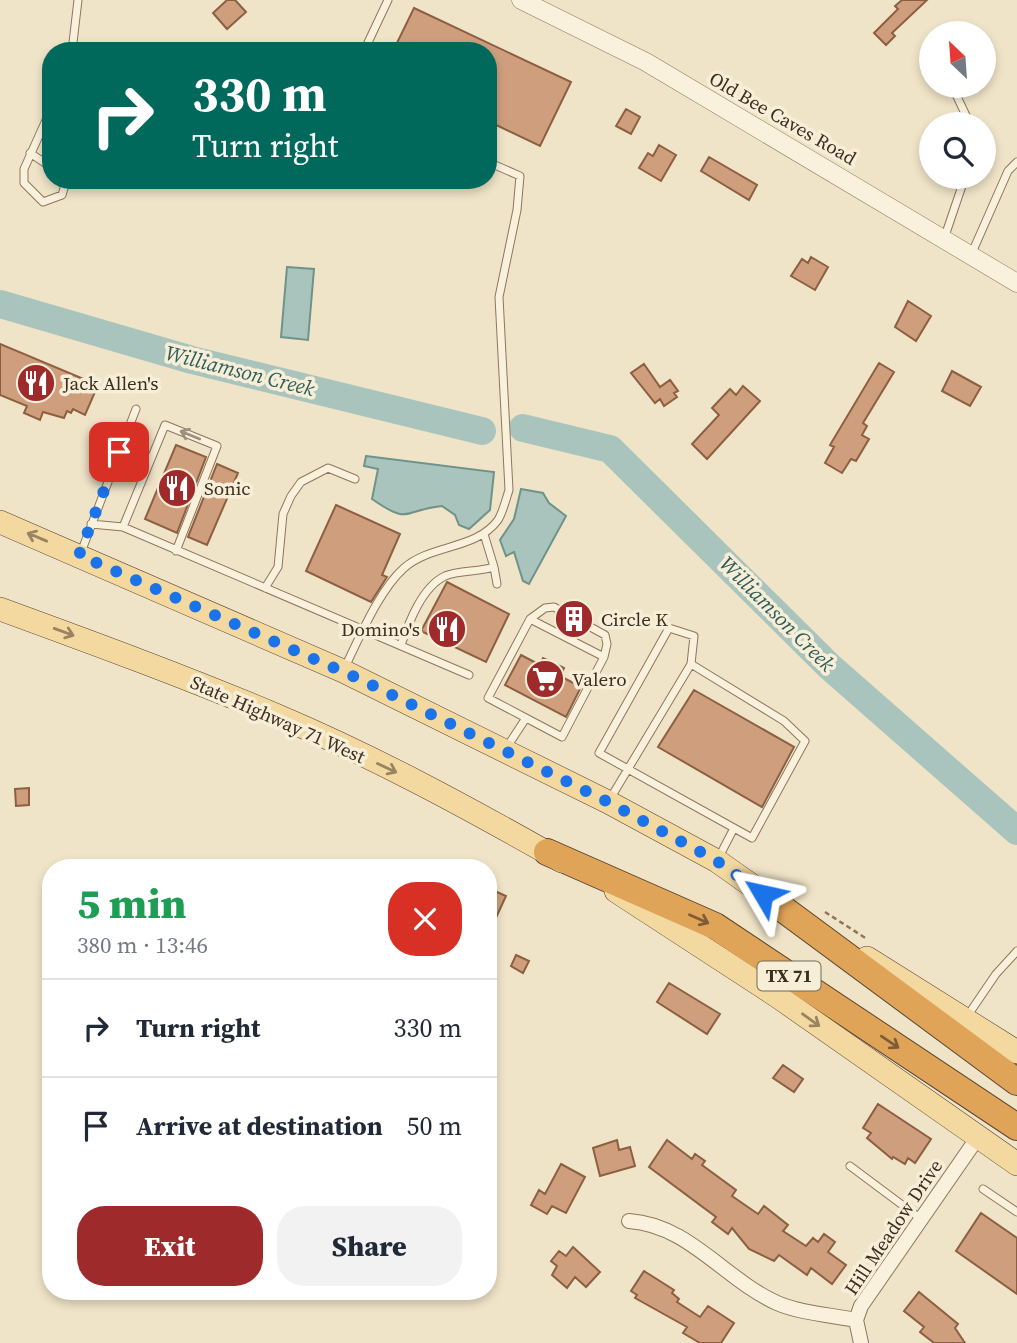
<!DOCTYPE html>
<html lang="en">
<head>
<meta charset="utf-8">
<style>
	body { margin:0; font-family:"Source Serif 4",serif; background:#f2f2f3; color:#1f2937; height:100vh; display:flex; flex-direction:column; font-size:26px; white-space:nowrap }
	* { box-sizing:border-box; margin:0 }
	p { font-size:23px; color:#747a83 }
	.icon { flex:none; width:38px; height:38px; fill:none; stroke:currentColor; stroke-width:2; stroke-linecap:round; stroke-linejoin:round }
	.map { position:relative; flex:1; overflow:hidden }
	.sheet { position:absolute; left:42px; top:859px; width:455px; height:441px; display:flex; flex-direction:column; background:#fff; border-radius:28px; box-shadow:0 4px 10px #0003 }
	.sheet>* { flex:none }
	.top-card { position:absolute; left:42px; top:42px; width:455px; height:147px; border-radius:28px; box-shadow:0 4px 10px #0003; background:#00695c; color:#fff; overflow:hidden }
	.needle { width:46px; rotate:335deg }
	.tools { position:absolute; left:919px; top:21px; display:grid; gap:14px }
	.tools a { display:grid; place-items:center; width:77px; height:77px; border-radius:50%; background:#fff; box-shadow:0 4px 10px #0003; font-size:35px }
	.pin { position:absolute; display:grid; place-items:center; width:60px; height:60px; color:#fff; margin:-30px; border-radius:14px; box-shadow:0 4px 10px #0006 }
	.me { position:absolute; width:77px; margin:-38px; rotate:306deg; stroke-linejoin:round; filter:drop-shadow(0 0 5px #0008) }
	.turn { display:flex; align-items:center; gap:24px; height:147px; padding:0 35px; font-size:32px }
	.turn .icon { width:91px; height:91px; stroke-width:2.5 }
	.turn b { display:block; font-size:49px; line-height:60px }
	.round { display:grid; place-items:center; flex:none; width:74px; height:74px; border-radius:28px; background:#f2f2f3 }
	.head { display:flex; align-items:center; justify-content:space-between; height:119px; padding:0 35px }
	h1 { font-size:42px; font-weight:800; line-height:52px; color:#1e9e55 }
	.cta { display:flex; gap:14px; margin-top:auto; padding:14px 35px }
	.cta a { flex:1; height:80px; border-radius:28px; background:#9e2a2b; color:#fff; font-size:28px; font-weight:800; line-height:80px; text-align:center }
	.cta a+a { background:#f2f2f3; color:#1f2937 }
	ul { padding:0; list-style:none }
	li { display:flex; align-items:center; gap:21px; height:98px; padding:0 35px; border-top:2px solid #e0e1e3 }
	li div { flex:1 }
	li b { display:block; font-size:26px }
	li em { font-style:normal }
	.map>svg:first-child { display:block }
	.water { fill:#a9c4bc; stroke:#6f938a; stroke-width:2 }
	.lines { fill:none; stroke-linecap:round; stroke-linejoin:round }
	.river { stroke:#a9c4bc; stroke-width:28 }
	.building { fill:#cf9f7d; stroke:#8d5f41; stroke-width:2 }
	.service-casing { stroke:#8d765c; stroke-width:9 }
	.minor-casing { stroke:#8d765c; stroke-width:16 }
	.tertiary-casing { stroke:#8d765c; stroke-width:19 }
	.primary-casing { stroke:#5b4430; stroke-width:24 }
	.motorway-casing { stroke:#5b4430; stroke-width:28 }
	.path { stroke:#8d765c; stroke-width:2.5; stroke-dasharray:5 3.5; stroke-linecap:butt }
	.service { stroke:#faf1dc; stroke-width:7 }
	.minor { stroke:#faf1dc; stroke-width:14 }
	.tertiary { stroke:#faf1dc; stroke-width:18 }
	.primary { stroke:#f3d9a0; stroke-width:23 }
	.motorway { stroke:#e0a458; stroke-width:26 }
	.oneway { stroke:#9c907e }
	.oneway2 { stroke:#988460 }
	.oneway3 { stroke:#7e5d36 }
	.route { stroke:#1a73e8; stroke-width:12; stroke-dasharray:0 21.6 }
	.labels { text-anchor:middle; stroke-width:7; stroke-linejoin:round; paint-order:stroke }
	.shield { fill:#f7eed8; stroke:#756857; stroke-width:2 }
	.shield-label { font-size:18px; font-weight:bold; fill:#3d2e20 }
	.street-label { font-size:19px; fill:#3d2e20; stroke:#f7eed8 }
	.poi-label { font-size:19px; fill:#3d2e20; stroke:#f7eed8; text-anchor:start }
	.water-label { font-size:21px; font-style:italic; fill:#2f5d5a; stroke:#f7eed8 }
</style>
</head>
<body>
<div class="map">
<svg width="1017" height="1343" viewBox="0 0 1017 1343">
	<rect width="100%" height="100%" fill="#f0e4c8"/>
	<path class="water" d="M 287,267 L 314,269 L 308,340 L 281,337 Z
		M 366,456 L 494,472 L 490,510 L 469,529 L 459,525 L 455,515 L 442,506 C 402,510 411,526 372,499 L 378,469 L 364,466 Z
		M 521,489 L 543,493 L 549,503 L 566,516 L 529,584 L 523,581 L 514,552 L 506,556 L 500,540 L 514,519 Z"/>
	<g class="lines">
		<path class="river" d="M 0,304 L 192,360 L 482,431
			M 523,428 L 610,449 L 829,666 L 1017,831"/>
	</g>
	<path class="building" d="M 227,0 L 235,0 L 246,12 L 227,29 L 213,13 Z
		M 902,0 L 927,0 L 892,33 L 895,36 L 886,45 L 874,33 L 898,9 L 895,6 Z
		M 414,8 L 571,82 L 540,146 L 488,121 L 488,51 L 393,51 Z
		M 626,109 L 640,117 L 631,134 L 616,126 Z
		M 659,145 L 676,155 L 661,181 L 639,168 L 648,153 L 653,156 Z
		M 709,157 L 757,185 L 749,200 L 701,171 Z
		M 811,257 L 828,267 L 815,290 L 791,276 L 802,259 L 808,263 Z
		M 908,301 L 931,316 L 916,341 L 895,327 Z
		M 0,344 L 98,385 L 85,415 L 73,409 L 71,413 L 67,411 L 64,418 L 43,412 L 40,420 L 24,413 L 27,406 L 0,395 Z
		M 879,363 L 894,372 L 863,423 L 867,426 L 862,435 L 869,439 L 856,461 L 851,459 L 842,473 L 825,463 L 834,447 L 830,445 Z
		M 644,364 L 660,387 L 670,380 L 678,391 L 674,393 L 677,397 L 664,406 L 660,399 L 655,403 L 631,373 Z
		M 952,371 L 981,387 L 970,406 L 942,391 Z
		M 743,386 L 760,401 L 707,459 L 692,444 L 719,415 L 712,408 L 730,389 L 736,395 Z
		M 176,445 L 206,457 L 177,533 L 145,519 Z
		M 217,464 L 238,473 L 207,545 L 188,537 Z
		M 336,505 L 400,534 L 382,575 L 387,577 L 371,602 L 306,571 Z
		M 447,582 L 509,614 L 486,662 L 421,631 Z
		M 521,655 L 540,665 L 543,658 L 564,668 L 560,676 L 581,687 L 566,717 L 505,685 Z
		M 694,690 L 794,747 L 762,807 L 658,747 Z
		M 29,788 L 29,805 L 16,806 L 15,789 Z
		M 488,888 L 506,896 L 488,935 Z
		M 516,955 L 529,961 L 523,973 L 511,966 Z
		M 669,983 L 720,1014 L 707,1034 L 657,1002 Z
		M 783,1065 L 803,1079 L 794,1092 L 773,1078 Z
		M 878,1104 L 931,1139 L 915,1163 L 908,1158 L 905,1164 L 893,1157 L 892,1159 L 867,1138 L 871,1133 L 863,1128 Z
		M 617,1140 L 619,1150 L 630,1147 L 635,1166 L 600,1176 L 593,1148 Z
		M 667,1140 L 692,1159 L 695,1154 L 705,1161 L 702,1165 L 736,1190 L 732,1196 L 758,1214 L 764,1206 L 788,1225 L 783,1231 L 806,1246 L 813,1238 L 818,1242 L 824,1234 L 835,1242 L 828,1252 L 846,1265 L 832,1284 L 811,1268 L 807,1275 L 779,1255 L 774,1261 L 749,1249 L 732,1228 L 728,1234 L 712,1222 L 716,1217 L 649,1167 Z
		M 561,1164 L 585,1177 L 566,1213 L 552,1206 L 547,1214 L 531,1205 L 539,1190 L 545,1194 Z
		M 981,1213 L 1017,1238 L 1017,1294 L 956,1251 Z
		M 573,1247 L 600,1272 L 586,1287 L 575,1277 L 567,1288 L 552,1275 L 557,1266 L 551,1261 L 559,1251 L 566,1256 Z
		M 644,1271 L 674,1290 L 672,1293 L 679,1299 L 677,1302 L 700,1317 L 708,1306 L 734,1323 L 721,1343 L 700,1343 L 683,1333 L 687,1327 L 635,1298 L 637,1295 L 631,1291 Z
		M 919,1292 L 958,1324 L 955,1328 L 965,1343 L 934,1343 L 920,1332 L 924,1327 L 904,1311 Z"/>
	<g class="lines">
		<g class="service-casing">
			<path id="service" d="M 72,51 L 78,0
				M 364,51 L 388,0
				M 952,86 L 970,124
				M 51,109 L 24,169 L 24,183 L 43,202 L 62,195 L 65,185 L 62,180
				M 30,153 L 51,167
				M 944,239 L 965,177
				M 971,255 L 1008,171 L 1017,162
				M 91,524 L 123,527 L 469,675
				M 123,527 L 165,425 L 217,446 L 176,551
				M 80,555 L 136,409
				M 494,567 L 497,584
				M 265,588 L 278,567 L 283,514 L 291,496 L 301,482 L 328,468 L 355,479
				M 530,619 L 545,608 L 554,607 L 605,635 L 607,644 L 604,657
				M 401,645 C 409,622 422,587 445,576 C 459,570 479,572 494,567 L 484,534
				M 691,664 L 784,721 L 805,741 L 752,838 L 734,828
				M 344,669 C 359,639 379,590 404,568 C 431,544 476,550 498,520 C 503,512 506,499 509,490 L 499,297 L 517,210 L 520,176 L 488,162
				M 507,747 L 526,718 L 488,698 L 530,619 L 604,657 L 562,737 L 526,718
				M 610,799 L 691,664 L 694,636 L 669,628 L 599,753 L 734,828 L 718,859
				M 966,1018 L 996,974 L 1017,951
				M 850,1166 L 921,1219
				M 983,1189 L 1017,1212"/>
		</g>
		<g class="minor-casing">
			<path id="minor" d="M 629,1221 C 689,1225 724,1279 777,1303 C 800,1313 831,1315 856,1320
				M 861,1343 L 856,1320 L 861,1306 L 978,1137"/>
		</g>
		<g class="tertiary-casing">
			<path id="tertiary" d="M 521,0 L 646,62 L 1017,283"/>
		</g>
		<g class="primary-casing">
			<path id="primary" d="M 0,522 L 343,671 L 608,802 L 717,861 L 778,904
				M 0,609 C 93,643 186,677 278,716 C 375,757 470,809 562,861
				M 616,891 L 777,996 L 1017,1164
				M 867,958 L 1017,1052"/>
		</g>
		<g class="motorway-casing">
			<path id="motorway" d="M 547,852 L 715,926 L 1017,1127
				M 763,894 L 1017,1082"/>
		</g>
		<path class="path" d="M 825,912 L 867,939"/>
		<use href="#service" class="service"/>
		<use href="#minor" class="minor"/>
		<use href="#tertiary" class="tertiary"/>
		<use href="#primary" class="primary"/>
		<use href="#motorway" class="motorway"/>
	</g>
	<defs><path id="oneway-shaft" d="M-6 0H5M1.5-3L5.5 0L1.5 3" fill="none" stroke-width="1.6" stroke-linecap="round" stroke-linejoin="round" transform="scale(1.75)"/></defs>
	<use class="oneway" href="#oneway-shaft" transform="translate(190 435) rotate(-158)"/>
	<g class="oneway2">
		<use href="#oneway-shaft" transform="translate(37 537) rotate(-157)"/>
		<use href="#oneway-shaft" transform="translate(64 632) rotate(20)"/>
		<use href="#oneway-shaft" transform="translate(387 768) rotate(25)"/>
		<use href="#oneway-shaft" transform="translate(811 1020) rotate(36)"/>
	</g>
	<g class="oneway3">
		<use href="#oneway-shaft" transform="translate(699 919) rotate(24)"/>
		<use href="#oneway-shaft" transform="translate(890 1042) rotate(34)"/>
	</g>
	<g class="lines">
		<path class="route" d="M 119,452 L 79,555 L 366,682 L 608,802 L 717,861 L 763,894"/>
	</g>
	<defs>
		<g id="restaurant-disc" transform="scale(2.0125)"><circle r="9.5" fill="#9e2a2b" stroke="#f7eed8"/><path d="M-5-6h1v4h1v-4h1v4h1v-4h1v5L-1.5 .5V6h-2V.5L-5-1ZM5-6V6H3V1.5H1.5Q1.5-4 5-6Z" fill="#fff"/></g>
		<g id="building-disc" transform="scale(2.0125)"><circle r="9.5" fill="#9e2a2b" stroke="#f7eed8"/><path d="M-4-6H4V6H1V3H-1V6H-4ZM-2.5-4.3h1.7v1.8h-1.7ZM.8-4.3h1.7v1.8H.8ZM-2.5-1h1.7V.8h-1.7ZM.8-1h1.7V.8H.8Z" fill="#fff"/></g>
		<g id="supermarket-disc" transform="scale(2.0125)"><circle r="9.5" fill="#9e2a2b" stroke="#f7eed8"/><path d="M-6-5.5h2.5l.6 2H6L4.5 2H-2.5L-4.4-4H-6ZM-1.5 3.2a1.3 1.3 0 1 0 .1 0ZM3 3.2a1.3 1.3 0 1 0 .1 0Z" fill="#fff"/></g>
	</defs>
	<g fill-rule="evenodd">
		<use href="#restaurant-disc" x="36" y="383"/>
		<use href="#restaurant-disc" x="177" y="488"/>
		<use href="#building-disc" x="574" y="619"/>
		<use href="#restaurant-disc" x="447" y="629"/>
		<use href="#supermarket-disc" x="545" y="679"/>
	</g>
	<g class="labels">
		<rect class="shield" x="757.5" y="961.5" width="63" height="29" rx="5"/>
		<g class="shield-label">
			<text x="789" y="982">TX 71</text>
		</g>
		<g class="street-label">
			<text transform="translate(783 118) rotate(30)" y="7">Old Bee Caves Road</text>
			<text transform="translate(278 719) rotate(24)" y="7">State Highway 71 West</text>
			<text transform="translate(893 1227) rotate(-56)" y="7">Hill Meadow Drive</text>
		</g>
		<g class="poi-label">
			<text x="63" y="390">Jack Allen's</text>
			<text x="204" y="495">Sonic</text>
			<text x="601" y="626">Circle K</text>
			<text x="420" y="636" text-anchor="end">Domino's</text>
			<text x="572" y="686">Valero</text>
		</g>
		<g class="water-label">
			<text transform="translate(240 371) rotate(14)" y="7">Williamson Creek</text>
			<text transform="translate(777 614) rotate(45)" y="7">Williamson Creek</text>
		</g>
	</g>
</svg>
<div class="tools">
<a><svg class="needle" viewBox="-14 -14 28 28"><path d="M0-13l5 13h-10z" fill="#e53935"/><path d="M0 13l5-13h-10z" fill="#747a83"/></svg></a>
<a><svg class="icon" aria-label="search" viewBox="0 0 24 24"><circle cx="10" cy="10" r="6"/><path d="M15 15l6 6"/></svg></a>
</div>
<div class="pin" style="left:119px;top:452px;background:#d93025"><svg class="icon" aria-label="arrive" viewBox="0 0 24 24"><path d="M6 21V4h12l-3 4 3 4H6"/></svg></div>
<svg class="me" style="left:763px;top:894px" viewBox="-20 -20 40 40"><path d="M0-17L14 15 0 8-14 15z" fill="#1a73e8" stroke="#fff" stroke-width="4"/></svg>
<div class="top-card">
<div class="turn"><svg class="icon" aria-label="right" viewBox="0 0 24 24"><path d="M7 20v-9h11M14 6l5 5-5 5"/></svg><div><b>330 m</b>Turn right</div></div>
</div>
<section class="sheet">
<div class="head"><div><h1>5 min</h1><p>380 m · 13:46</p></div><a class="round" style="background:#d93025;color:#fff"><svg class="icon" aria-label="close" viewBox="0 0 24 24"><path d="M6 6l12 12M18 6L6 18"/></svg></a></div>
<ul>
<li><svg class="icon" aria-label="right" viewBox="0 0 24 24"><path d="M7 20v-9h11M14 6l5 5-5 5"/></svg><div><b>Turn right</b></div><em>330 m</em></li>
<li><svg class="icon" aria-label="arrive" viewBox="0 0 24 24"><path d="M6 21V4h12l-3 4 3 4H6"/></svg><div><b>Arrive at destination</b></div><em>50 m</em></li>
</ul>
<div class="cta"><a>Exit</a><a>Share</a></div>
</section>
</div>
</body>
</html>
